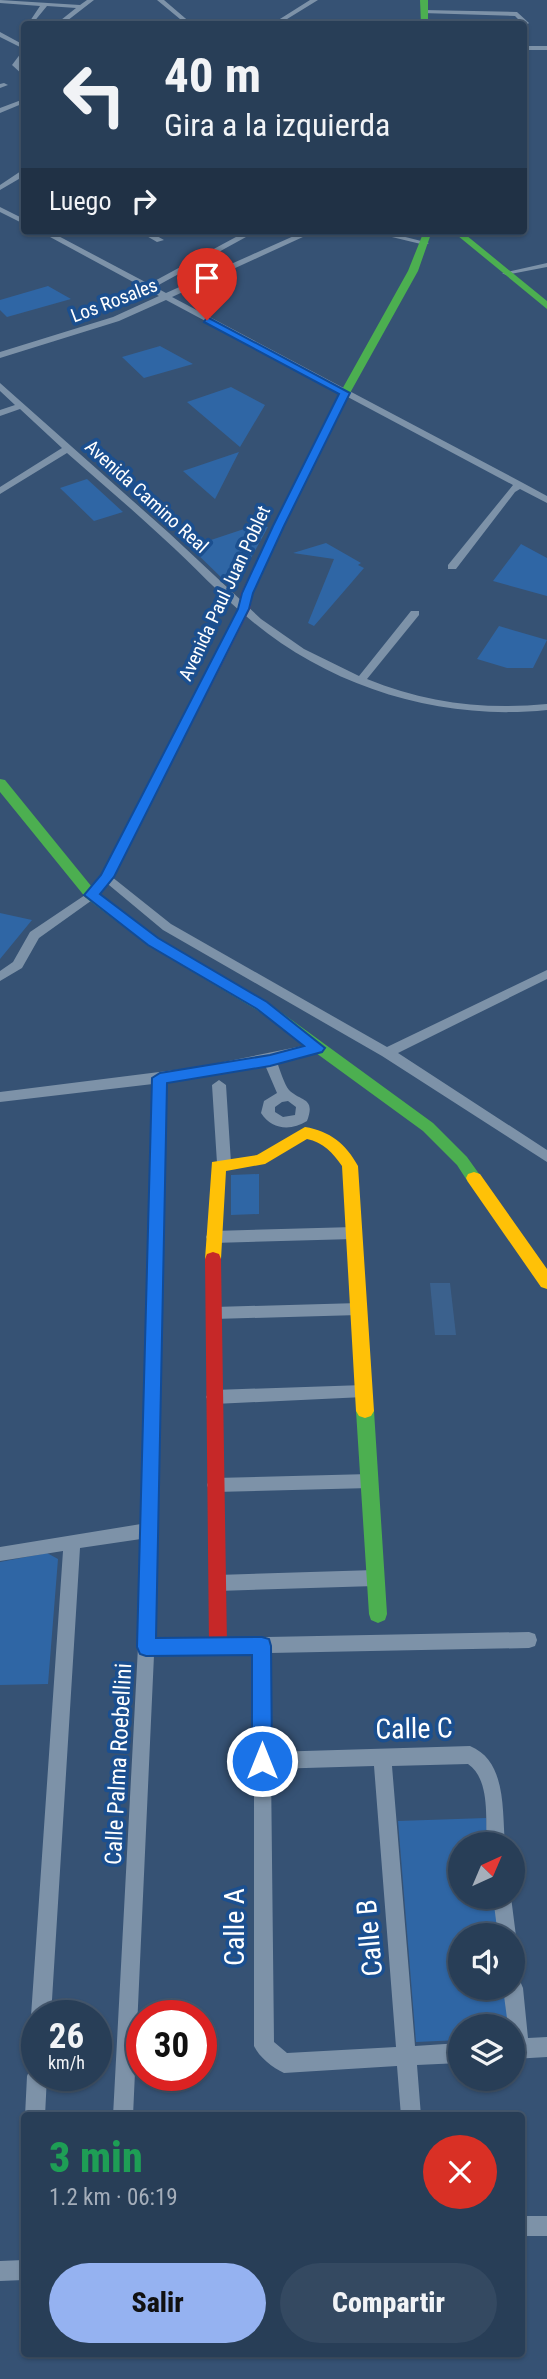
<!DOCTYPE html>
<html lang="es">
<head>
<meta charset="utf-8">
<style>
	body { margin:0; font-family:"Roboto Condensed",sans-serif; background:#344961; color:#f1f3f6; height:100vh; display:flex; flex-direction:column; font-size:26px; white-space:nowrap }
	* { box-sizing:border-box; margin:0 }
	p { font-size:23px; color:#a5aeba }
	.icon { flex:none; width:38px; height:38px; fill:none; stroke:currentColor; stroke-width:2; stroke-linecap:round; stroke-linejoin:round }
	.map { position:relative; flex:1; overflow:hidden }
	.panel { position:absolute; left:21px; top:2112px; width:504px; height:245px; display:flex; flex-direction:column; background:#283e57; border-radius:7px; box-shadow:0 2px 5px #0004,0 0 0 2px #44576d }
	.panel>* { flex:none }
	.guide { position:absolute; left:21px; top:21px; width:506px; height:214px; border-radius:7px; box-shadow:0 2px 5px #0004,0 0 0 2px #44576d; background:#283e57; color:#f1f3f6; overflow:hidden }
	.needle { width:46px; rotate:44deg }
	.fabs { position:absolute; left:448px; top:1832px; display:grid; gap:14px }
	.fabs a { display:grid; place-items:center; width:77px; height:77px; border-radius:50%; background:#283e57; box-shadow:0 2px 5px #0004,0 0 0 2px #44576d; font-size:35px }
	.speed { position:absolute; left:21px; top:2000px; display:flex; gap:14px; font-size:35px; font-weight:700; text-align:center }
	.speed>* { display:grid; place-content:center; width:91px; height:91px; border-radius:50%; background:#283e57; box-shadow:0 2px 5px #0004,0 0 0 2px #44576d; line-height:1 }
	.speed small { font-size:18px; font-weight:400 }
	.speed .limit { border:10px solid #d22; background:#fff; color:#111 }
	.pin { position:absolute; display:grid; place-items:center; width:60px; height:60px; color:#fff; margin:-72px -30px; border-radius:50% 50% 50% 0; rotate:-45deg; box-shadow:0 0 7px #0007 }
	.pin .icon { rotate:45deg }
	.me { position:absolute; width:77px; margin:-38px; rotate:0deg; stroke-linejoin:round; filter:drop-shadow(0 0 5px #0008) }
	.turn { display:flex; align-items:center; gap:24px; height:147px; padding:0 28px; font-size:32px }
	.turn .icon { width:91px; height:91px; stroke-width:2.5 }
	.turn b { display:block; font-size:49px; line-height:60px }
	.then { display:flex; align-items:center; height:66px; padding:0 28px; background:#0003; gap:14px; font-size:26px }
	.round { display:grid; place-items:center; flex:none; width:74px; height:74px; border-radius:37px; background:#344961 }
	.overview { display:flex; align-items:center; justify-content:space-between; height:119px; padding:0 28px }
	h1 { font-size:42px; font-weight:800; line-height:52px; color:#1e9e55 }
	.cta { display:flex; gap:14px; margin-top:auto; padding:14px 28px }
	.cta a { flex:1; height:80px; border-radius:42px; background:#95b2f1; color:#111; font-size:28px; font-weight:800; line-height:80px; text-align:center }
	.cta a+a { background:#344961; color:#f1f3f6 }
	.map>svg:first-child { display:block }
	.green { fill:#2f66a5 }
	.water { fill:#3b618d }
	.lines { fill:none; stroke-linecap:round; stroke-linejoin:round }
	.street { fill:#7d92a8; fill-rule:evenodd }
	.fast { fill:#4caf50; fill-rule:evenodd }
	.slow { fill:#ffc107; fill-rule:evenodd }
	.jam { fill:#c62828; fill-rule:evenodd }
	.route { fill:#1a73e8; stroke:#114b97; stroke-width:2 }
	.labels { text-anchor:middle; stroke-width:7; stroke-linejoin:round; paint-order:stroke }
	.far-street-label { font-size:19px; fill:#fff; stroke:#1b4f8f }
	.street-label { font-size:23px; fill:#fff; stroke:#1b4f8f }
	.near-street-label { font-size:28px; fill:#fff; stroke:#1b4f8f }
</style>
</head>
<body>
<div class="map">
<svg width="547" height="2379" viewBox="0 0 547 2379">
	<rect width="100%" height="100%" fill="#365274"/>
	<path class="green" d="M 48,286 L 71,299 L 7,317 L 0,310 L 0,300 Z
		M 160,346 L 193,364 L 144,378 L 122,357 Z
		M 231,387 L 265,405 L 240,447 L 187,402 Z
		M 239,452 L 215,499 L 183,471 Z
		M 87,479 L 123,512 L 94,521 L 60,488 Z
		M 256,525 L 268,527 L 236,585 L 229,585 L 190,547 Z
		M 326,543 L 361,563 L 358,565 L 364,568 L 314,626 L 308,623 L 334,559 L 293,553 Z
		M 521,544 L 547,558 L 547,596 L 493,581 Z
		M 499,626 L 547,640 L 533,668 L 507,668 L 477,659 Z
		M 0,913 L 32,920 L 0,959 Z
		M 259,1174 L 259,1214 L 231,1215 L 231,1175 Z
		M 47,1553 L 58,1559 L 48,1684 L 0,1685 L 0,1562 Z
		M 486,1818 L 489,1844 L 460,1844 L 460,1897 L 494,1897 L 499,1935 L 460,1936 L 460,1988 L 505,1988 L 509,2026 L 460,2026 L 460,2040 L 416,2042 L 398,1821 Z"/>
	<path class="water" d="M 430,1283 L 450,1283 L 456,1335 L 435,1335 Z"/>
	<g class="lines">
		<path class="street" d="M 0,0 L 80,5 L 87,0 L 94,0 L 63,24 L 56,24 L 76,8 L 47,6 L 33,23 L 30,21 L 40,6 L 0,3 Z
			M 157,0 L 164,0 L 192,24 L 186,24 Z
			M 310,0 L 318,0 L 279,24 L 272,24 Z
			M 424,10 L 517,12 L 529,23 L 523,28 L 523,24 L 521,24 L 522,23 L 515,16 L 422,13 Z
			M 0,32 L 24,45 L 24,56 L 19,65 L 24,71 L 24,76 L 12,65 L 24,49 L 0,37 Z
			M 523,46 L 547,46 L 547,50 L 523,50 Z
			M 0,84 L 4,83 L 8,85 L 0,88 Z
			M 24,99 L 24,103 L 0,113 L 0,108 Z
			M 21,171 L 24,171 L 24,176 L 0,190 L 0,185 Z
			M 0,207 L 24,219 L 24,224 L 0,212 Z
			M 39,231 L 49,231 L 149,284 L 247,231 L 257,231 L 155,287 L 166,293 L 305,231 L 316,231 L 172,297 L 523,483 L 547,496 L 547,503 L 520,489 L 515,492 L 456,569 L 448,569 L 448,565 L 513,485 L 166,300 L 119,321 L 0,358 L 0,352 L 113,317 L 159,296 Z
			M 138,231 L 148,231 L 164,240 L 157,242 Z
			M 367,231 L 382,231 L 429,243 L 425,245 Z
			M 547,263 L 547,267 L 506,275 L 502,273 Z
			M 0,383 L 169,533 L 261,619 L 304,649 L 359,676 L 411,611 L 419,611 L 419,615 L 367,679 C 425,703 485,710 547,704 L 547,710 C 443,721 334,689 253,622 C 221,596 193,565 163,538 C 132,509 99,481 67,453 L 0,494 L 0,487 L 62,448 L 20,409 L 0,416 L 0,410 L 15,405 L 0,391 Z
			M 107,873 L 171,924 L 387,1047 L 547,970 L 547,979 L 398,1053 L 547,1150 L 547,1162 L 382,1056 L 163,930 L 103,880 L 101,877 L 103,874 Z
			M 91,891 L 97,895 L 95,898 L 39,938 L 22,968 L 0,981 L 0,971 L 13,962 L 30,932 Z
			M 317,1043 L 324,1048 L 322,1051 L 277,1062 C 280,1070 284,1084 289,1090 C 301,1102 316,1097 307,1121 C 291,1131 272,1130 261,1113 L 264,1101 L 277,1093 L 265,1065 L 167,1082 L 155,1639 L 529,1632 L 535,1634 L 537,1640 L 535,1646 L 529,1648 L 270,1653 L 271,1752 L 470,1746 C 507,1761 502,1811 505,1844 L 487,1844 C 485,1820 491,1780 468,1764 L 392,1766 L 415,2046 L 460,2043 L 460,2063 L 417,2065 L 421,2116 L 401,2116 L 397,2066 L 284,2073 C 273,2068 259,2057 254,2046 L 254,1653 L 154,1655 L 133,2116 L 113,2116 L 138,1647 L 141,1539 L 80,1548 L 51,2016 L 37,2016 L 37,2024 L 31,2016 L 63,1551 L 0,1561 L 0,1547 L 141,1524 L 153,1084 L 0,1102 L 0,1092 L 199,1067 ZM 288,1101 L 296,1107 L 295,1115 L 283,1117 L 275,1112 L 275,1107 L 282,1102 ZM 374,1766 L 396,2047 L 287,2053 L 274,2042 L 271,1769 Z
			M 219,1080 L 226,1085 L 231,1163 L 224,1168 L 217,1163 L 212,1085 Z
			M 354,1227 L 359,1229 L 361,1233 L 359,1237 L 354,1239 L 213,1243 L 208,1241 L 206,1237 L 208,1233 L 213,1231 Z
			M 359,1303 L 364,1305 L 366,1309 L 364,1313 L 359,1315 L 214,1319 L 209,1317 L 207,1313 L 209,1309 L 214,1307 Z
			M 364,1385 L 369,1386 L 372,1391 L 369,1396 L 364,1397 L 214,1404 L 209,1402 L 206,1397 L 209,1392 L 214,1390 Z
			M 370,1474 L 376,1476 L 378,1481 L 376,1486 L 370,1488 L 215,1492 L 209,1490 L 207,1485 L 209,1480 L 215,1478 Z
			M 375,1570 L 381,1573 L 383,1578 L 381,1583 L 375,1586 L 217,1591 L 211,1588 L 209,1583 L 211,1578 L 217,1575 Z
			M 493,1897 L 511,1897 L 516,1936 L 514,1943 L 513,1936 L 498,1936 Z
			M 513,1978 L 520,1981 L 523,1988 L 528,2038 L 547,2037 L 547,2057 L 513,2059 L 513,2026 L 508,2026 L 503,1988 L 513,1988 Z
			M 37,2066 L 37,2076 L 47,2076 L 45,2116 L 25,2116 L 27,2076 L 30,2069 Z
			M 522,2216 L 547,2216 L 547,2236 L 522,2236 Z
			M 24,2260 L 24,2280 L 0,2281 L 0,2261 Z"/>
		<path class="fast" d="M 420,0 L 428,0 L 428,24 L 421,24 Z
			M 424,231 L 432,231 L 418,271 L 350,393 L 291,510 L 282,512 L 281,510 L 340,393 L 408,271 Z
			M 452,231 L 461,231 L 547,301 L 547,309 Z
			M 0,779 L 5,780 L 96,892 L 158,939 L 267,1002 L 433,1123 L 467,1157 L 482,1178 L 480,1182 L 468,1182 L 457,1165 L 423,1131 L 257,1010 L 148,945 L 86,898 L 0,792 Z
			M 365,1404 L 371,1406 L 374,1411 L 387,1614 L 385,1620 L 378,1623 L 371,1620 L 369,1614 L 356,1411 L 359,1406 Z"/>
		<path class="slow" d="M 305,1127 C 330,1131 346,1144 358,1166 L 374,1411 L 371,1416 L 365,1418 L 359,1416 L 356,1411 L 342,1166 C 333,1153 323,1142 307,1139 L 265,1164 L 226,1171 L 221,1259 L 219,1264 L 207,1264 L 205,1259 L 212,1162 L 257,1155 Z
			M 474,1172 L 480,1174 L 547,1269 L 547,1289 L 541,1287 L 468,1182 L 466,1178 L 468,1174 Z"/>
		<path class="jam" d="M 282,508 L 291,510 L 253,593 L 250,609 L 114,877 L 96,898 L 86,898 L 84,895 L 101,875 L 238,609 L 241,593 Z
			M 213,1252 L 219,1254 L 221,1259 L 227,1646 L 225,1652 L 218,1655 L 211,1652 L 209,1646 L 205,1259 L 207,1254 Z"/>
	</g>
	<path class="route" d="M 207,317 L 350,393 L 284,526 L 253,593 L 249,609 L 114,877 L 100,894 L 158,938 L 267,1002 L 325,1048 L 322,1052 L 270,1066 L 167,1083 L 156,1638 L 262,1637 L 269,1639 L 271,1646 L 272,1761 L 269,1768 L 262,1771 L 255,1768 L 252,1761 L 252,1655 L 146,1656 L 140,1654 L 137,1647 L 152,1078 L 160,1073 L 270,1055 L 304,1046 L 257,1009 L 148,945 L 84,895 L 101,875 L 238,609 L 242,593 L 273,526 L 339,394 L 204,322 Z"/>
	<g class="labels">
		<g class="far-street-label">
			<text transform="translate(114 300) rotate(-21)" y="7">Los Rosales</text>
			<text transform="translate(147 496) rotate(42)" y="7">Avenida Camino Real</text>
			<text transform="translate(224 593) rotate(-65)" y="7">Avenida Paul Juan Poblet</text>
		</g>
		<g class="street-label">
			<text transform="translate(118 1764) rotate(-87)" y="8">Calle Palma Roebellini</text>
		</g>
		<g class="near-street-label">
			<text transform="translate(414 1728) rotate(-1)" y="10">Calle C</text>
			<text transform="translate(234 1927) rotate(-90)" y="10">Calle A</text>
			<text transform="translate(369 1938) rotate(-95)" y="10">Calle B</text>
		</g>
	</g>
</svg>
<div class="fabs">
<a><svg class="needle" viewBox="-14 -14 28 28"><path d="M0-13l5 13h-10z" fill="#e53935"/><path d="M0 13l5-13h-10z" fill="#a5aeba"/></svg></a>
<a><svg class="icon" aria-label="sound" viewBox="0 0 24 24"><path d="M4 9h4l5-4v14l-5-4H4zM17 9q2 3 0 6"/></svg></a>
<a><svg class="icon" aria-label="layers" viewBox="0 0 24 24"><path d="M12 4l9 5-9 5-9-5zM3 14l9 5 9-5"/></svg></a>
</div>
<div class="speed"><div>26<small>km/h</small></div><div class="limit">30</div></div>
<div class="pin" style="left:207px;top:320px;background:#d93025"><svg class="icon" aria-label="arrive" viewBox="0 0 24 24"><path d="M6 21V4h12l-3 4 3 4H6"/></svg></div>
<svg class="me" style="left:262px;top:1761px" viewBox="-20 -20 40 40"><circle r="17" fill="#1a73e8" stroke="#fff" stroke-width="3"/><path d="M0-11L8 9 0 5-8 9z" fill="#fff"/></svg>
<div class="guide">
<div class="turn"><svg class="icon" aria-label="left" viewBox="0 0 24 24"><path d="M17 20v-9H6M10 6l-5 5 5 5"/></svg><div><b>40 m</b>Gira a la izquierda</div></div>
<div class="then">Luego<svg class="icon" aria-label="right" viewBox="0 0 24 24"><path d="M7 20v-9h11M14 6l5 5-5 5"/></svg></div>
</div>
<section class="panel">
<div class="overview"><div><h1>3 min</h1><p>1.2 km · 06:19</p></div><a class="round" style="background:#d93025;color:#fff"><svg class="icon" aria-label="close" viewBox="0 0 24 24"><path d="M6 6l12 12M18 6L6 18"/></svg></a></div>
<div class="cta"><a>Salir</a><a>Compartir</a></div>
</section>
</div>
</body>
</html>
